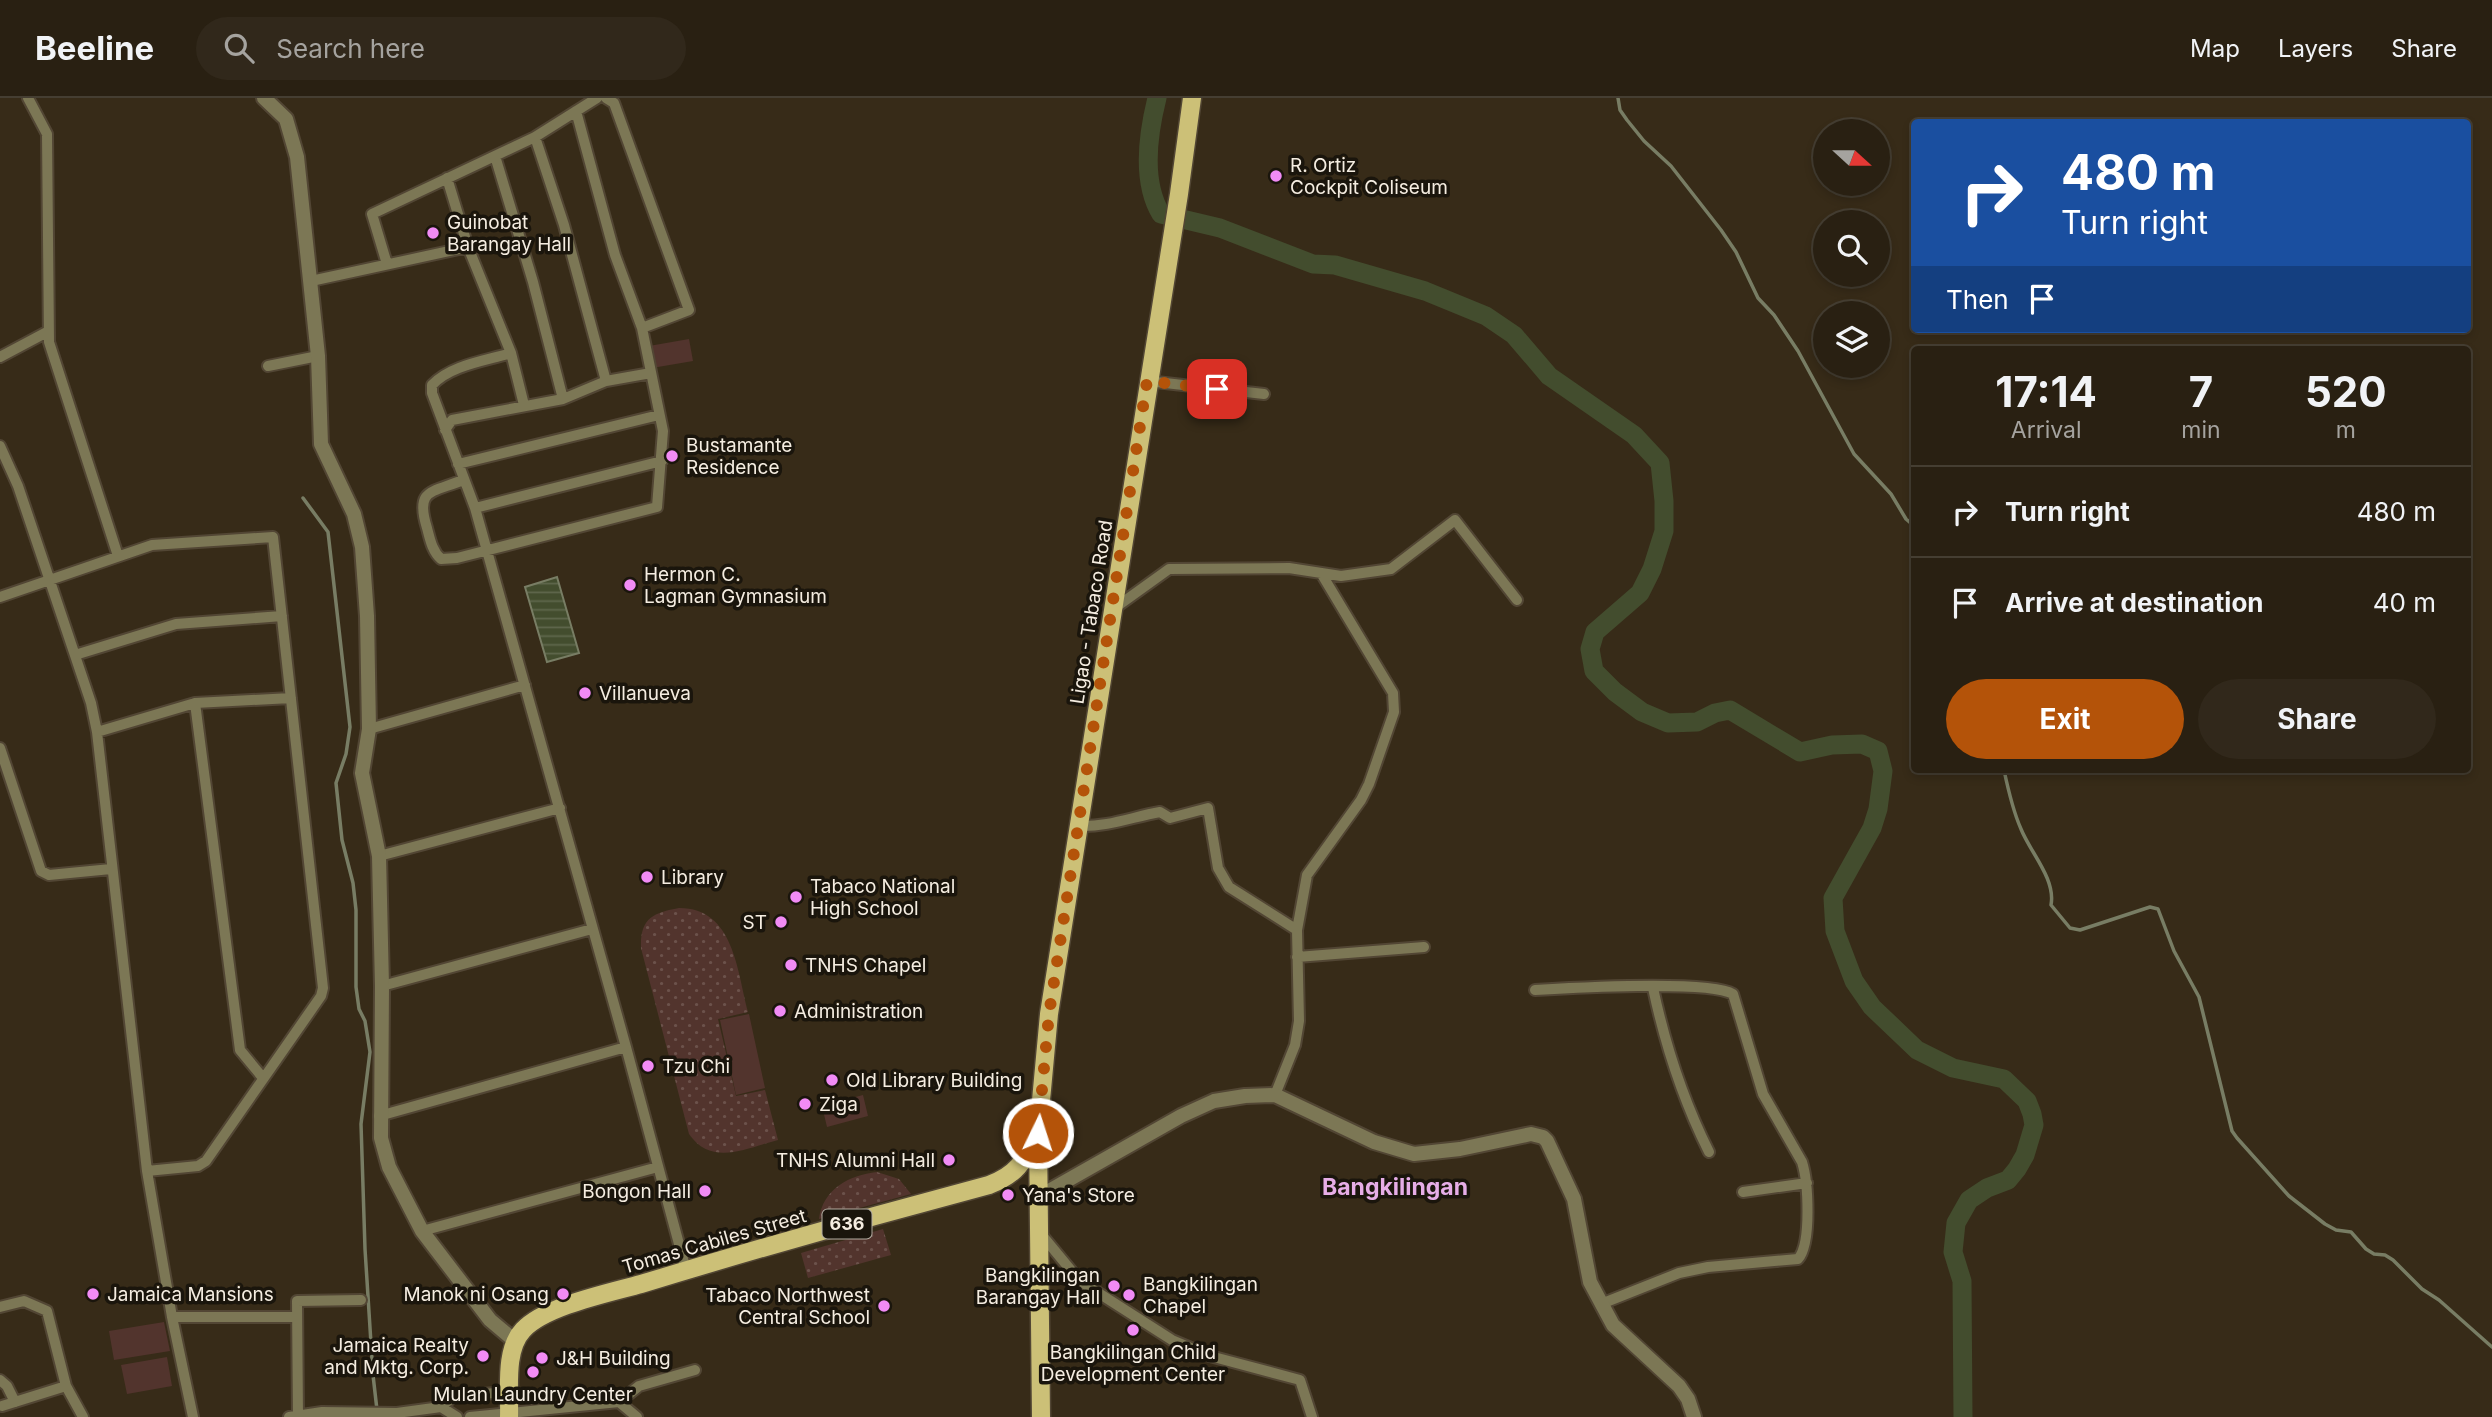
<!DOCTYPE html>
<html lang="en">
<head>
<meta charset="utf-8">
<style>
	body { margin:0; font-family:Inter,sans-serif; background:#31281b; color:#f1f3f6; height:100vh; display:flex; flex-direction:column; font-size:26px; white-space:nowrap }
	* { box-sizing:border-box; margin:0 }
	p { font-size:23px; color:#a5a39f }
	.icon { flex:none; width:38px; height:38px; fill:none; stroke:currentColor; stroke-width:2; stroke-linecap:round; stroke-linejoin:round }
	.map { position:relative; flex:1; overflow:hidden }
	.sheet { position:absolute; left:1911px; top:248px; width:560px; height:427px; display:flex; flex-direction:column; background:#292012; border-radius:7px; box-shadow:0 4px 10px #0003,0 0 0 2px #453e32 }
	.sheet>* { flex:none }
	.hud { position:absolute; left:1911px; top:21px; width:560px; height:214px; border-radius:7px; box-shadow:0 4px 10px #0003,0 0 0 2px #453e32; background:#1a4fa0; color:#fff; overflow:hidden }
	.needle { width:46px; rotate:111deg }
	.tools { position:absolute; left:1813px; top:21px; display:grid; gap:14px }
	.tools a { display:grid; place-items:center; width:77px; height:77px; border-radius:50%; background:#292012; box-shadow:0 4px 10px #0003,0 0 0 2px #453e32; font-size:35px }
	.pin { position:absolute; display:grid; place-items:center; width:60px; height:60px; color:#fff; margin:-30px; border-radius:14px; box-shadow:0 4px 10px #0006 }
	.me { position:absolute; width:77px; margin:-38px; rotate:4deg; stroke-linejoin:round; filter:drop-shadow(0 0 5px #0008) }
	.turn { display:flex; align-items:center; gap:24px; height:147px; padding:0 35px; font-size:32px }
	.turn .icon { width:91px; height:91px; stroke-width:2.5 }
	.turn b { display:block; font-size:49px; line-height:60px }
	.then { display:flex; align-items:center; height:66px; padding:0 35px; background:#0003; gap:14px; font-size:26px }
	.eta { display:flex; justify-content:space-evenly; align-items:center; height:119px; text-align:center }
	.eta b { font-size:42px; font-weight:700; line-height:49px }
	.action { display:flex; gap:14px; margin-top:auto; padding:14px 35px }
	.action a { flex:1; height:80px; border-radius:42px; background:#b45309; color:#fff; font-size:28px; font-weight:700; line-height:80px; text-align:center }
	.action a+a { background:#31281b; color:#f1f3f6 }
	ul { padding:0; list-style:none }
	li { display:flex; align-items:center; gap:21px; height:91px; padding:0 35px; border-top:2px solid #453e32 }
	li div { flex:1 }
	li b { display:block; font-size:26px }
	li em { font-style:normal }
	header { display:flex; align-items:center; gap:42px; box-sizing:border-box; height:98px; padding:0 35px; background:#292012; border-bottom:2px solid #453e32 }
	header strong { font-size:33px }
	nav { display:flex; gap:38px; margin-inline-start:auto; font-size:24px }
	.search { width:490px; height:63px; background:#31281b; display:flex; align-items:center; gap:18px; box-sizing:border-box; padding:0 24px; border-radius:38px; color:#a5a39f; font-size:26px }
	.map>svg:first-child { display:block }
	.grass { fill:url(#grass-dots) }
	.pitch { fill:#52342d }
	.water { fill:url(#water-rules); stroke:#787d64; stroke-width:2 }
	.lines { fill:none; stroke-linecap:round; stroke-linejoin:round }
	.stream { stroke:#787d64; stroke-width:3.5 }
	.river { stroke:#434d2e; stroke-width:19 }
	.minor-casing { stroke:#524634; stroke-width:14 }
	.tertiary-casing { stroke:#524634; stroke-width:18 }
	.primary-casing { stroke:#524634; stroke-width:21 }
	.minor { stroke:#7c7755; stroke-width:10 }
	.tertiary { stroke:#7c7755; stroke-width:14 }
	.primary { stroke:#ccc077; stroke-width:18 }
	.route { stroke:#b45309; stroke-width:12; stroke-dasharray:0 21.6 }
	.poi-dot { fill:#f18bf5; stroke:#1a150c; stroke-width:2.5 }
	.labels { text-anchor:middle; stroke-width:7; stroke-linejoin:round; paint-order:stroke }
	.shield { fill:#1a150c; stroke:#b3aca1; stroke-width:2 }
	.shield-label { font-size:18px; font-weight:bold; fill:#f5ede1 }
	.poi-label { font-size:19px; fill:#f5ede1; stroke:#1a150c; text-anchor:start }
	.street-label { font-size:19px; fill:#f5ede1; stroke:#1a150c }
	.quarter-label { font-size:23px; font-weight:bold; fill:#e6ade7; stroke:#1a150c }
</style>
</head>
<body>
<header>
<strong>Beeline</strong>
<div class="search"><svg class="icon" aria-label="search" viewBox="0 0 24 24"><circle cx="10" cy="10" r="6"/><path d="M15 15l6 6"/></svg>Search here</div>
<nav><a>Map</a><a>Layers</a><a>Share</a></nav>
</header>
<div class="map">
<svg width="2492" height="1319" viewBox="0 0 2492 1319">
	<defs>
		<pattern id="grass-dots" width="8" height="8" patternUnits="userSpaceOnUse" patternTransform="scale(1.75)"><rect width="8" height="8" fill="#52342d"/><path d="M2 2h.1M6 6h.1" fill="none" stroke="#6c524b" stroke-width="1.8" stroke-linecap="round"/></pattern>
		<pattern id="water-rules" width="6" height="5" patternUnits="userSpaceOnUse" patternTransform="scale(1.75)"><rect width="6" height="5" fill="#434d2e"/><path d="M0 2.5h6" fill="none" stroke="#5f674c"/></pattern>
	</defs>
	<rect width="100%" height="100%" fill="#372b18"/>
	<path class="grass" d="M 679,810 C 734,810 737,873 748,914 L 718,921 L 736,998 L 765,992 L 778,1042 C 746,1050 712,1069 689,1036 L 641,850 C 640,820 653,815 679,810 Z
		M 877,1074 L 899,1081 L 911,1096 L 819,1121 C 823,1091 849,1077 877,1074 Z
		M 883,1131 L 891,1157 L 808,1180 L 801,1155 Z"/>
	<path class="pitch" d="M 689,241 L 693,263 L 652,270 L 649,248 Z
		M 749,916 L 765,990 L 736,997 L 720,922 Z
		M 863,997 L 868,1018 L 827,1029 L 822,1008 Z
		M 164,1224 L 170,1253 L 114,1262 L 109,1233 Z
		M 167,1259 L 172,1288 L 127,1296 L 121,1267 Z"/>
	<path class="water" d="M 557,479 L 579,555 L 547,564 L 525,489 Z"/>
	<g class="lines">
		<path class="stream" d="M 1618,0 L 1620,12 L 1627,22 L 1644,43 L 1671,68 L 1721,132 L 1736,154 L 1758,200 L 1774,217 L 1798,253 L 1854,356 L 1891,396 L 1906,421 L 1914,428
			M 303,400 L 328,434 L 350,629 L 346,656 L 336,685 L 342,742 L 353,785 L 356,812 L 356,889 L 359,911 L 365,923 L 370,954 L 361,1026 L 365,1151 L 373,1277 L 377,1312
			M 2004,672 C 2008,691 2013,713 2021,731 C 2030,754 2056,781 2051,807 L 2070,830 L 2080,832 L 2150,809 L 2158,811 L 2174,853 L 2199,899 L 2232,1033 L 2237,1040 L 2289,1098 L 2325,1126 L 2336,1132 L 2351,1134 L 2366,1151 L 2374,1156 L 2385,1157 L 2393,1162 L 2422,1191 L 2439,1202 L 2492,1249"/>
		<path class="river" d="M 1157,0 C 1148,36 1141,83 1161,116 L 1220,130 L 1313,166 L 1335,167 L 1425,193 L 1486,218 L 1514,237 L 1549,278 L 1634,337 L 1660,365 L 1664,403 L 1664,433 L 1652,471 L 1640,495 L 1595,534 L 1590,551 L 1594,573 L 1615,594 L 1642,614 L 1668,625 L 1697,624 L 1715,615 L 1730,612 L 1800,654 L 1832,647 L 1862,646 L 1878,653 L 1883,673 L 1878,711 L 1872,730 L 1833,800 L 1835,833 L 1854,883 L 1872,909 L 1917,952 L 1953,970 L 2004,981 L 2027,1003 L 2032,1016 L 2034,1027 L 2025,1057 L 2017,1071 L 2008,1082 L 1987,1090 L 1969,1102 L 1956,1125 L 1953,1154 L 1962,1183 L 1963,1319"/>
		<g class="minor-casing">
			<path id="minor" d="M 28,0 L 47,36 L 49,244 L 118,458
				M 606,0 L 614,5 L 689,212 L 642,230
				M 535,39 L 564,127 L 606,283
				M 495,58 L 533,184 L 563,301
				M 447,80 L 468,149 L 511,255 L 524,307
				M 387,166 L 372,116 L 535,39 L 597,0
				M 311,183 L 468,149
				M 511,255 C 485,263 451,267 432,287 L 432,295 L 475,410 L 626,949 L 686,1172
				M 0,259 L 47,234
				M 268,268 L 318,258
				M 1147,283 L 1264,296
				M 445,332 L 452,322 L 563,301 L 606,283 L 651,275
				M 0,348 L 18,388 L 91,605 L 97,634 L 147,1073 L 172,1219 L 193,1319
				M 458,366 L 659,317
				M 463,382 C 431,395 415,391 427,430 C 430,441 432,453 441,461 L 457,460 L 657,409 L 663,333 L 642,230 L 615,157 L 576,13
				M 475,410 L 662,363
				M 0,499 L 152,447 L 273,439 L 323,890 L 321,898 L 206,1063 L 198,1068 L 147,1073
				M 1112,512 L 1169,471 L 1289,470 L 1341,478 L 1391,471 L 1455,422 L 1517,502
				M 75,557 L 176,526 L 282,518
				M 195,605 L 240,952 L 263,980
				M 369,631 L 525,587
				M 97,634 L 195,605 L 291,600
				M 0,650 L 41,773 L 49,777 L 111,771
				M 1079,728 C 1108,729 1132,719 1160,714 L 1170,720 L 1208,710 L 1218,770 L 1229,789 L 1297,832
				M 379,758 L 560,710
				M 1297,859 L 1424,849
				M 382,888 L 592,831
				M 1653,890 C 1665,946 1683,1002 1709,1054
				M 1535,892 C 1569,890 1710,882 1733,896 L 1763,996 L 1802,1064 C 1808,1083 1812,1145 1798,1161 L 1708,1169 L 1679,1175 L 1601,1206
				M 1275,997 L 1295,947 L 1299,923 L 1297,832 L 1307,777 L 1361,702 L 1369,686 L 1394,614 L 1393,595 L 1321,475
				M 379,1018 L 626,949
				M 1743,1094 L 1807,1085
				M 422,1133 L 658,1069
				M 1041,1136 L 1074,1176 L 1086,1187 L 1172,1242 L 1210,1258 L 1300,1282 L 1312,1319
				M 0,1209 L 24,1203 L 47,1213 L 66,1288
				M 172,1219 L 297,1219
				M 0,1282 L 7,1288 L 15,1304
				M 619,1304 L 637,1319
				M 2,1308 L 66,1288 L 83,1319
				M 441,1309 L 457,1319
				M 289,1319 L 322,1314 L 397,1315 L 441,1309 L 454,1298 L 510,1294
				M 298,1319 L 297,1203 L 361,1202
				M 470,1319 L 619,1304 L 639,1288 L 695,1272"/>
		</g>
		<g class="tertiary-casing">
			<path id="tertiary" d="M 264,0 L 286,21 L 297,59 L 318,258 L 321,346 L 354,416 L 362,449 L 367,518 L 369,631 L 362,675 L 379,758 L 382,888 L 381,1040 L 389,1069 L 422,1133 L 490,1222 L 515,1243
				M 1040,1098 L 1181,1018 L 1214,1003 L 1245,998 L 1275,997 L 1374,1044 L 1414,1056 L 1460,1051 L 1531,1036 L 1543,1039 L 1547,1043 L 1574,1101 L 1590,1184 L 1613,1227 L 1679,1288 L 1688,1301 L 1694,1319"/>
		</g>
		<g class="primary-casing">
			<path id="primary" d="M 509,1319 C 510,1293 504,1252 523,1232 C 545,1208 609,1195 641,1186 C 756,1151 872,1118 989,1087 C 1016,1077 1024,1064 1036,1038
				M 1041,1319 L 1038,1035 L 1049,916 L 1179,96 L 1192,0"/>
		</g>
		<use href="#minor" class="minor"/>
		<use href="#tertiary" class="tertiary"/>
		<use href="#primary" class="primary"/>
	</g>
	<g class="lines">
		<path class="route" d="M 1038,1035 L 1049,916 L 1147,283 L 1217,291"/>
	</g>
	<g class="poi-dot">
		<circle cx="1276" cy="78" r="7"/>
		<circle cx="433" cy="135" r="7"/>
		<circle cx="672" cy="358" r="7"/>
		<circle cx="630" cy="487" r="7"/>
		<circle cx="585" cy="595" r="7"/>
		<circle cx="647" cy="779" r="7"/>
		<circle cx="796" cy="799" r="7"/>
		<circle cx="781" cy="824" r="7"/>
		<circle cx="791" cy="867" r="7"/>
		<circle cx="780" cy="913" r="7"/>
		<circle cx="648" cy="968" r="7"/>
		<circle cx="832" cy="982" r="7"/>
		<circle cx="805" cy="1006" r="7"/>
		<circle cx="949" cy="1062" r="7"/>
		<circle cx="705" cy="1093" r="7"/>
		<circle cx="1008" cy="1097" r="7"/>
		<circle cx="1114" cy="1188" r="7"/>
		<circle cx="93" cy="1196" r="7"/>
		<circle cx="563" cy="1196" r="7"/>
		<circle cx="1129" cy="1197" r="7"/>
		<circle cx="884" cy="1208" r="7"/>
		<circle cx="1133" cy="1232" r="7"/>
		<circle cx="483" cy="1258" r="7"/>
		<circle cx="542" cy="1260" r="7"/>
		<circle cx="533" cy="1274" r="7"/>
	</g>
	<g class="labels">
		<rect class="shield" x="822.5" y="1111.5" width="49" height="29" rx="5"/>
		<g class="shield-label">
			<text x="847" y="1132">636</text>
		</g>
		<g class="poi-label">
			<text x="1290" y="74">R. Ortiz<tspan x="1290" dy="22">Cockpit Coliseum</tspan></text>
			<text x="447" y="131">Guinobat<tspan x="447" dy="22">Barangay Hall</tspan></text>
			<text x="686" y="354">Bustamante<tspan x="686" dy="22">Residence</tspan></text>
			<text x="644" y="483">Hermon C.<tspan x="644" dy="22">Lagman Gymnasium</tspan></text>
			<text x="599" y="602">Villanueva</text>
			<text x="661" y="786">Library</text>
			<text x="810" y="795">Tabaco National<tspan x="810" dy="22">High School</tspan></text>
			<text x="767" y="831" text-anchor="end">ST</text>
			<text x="805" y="874">TNHS Chapel</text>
			<text x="794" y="920">Administration</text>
			<text x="662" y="975">Tzu Chi</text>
			<text x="846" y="989">Old Library Building</text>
			<text x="819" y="1013">Ziga</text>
			<text x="935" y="1069" text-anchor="end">TNHS Alumni Hall</text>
			<text x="691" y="1100" text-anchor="end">Bongon Hall</text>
			<text x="1022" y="1104">Yana's Store</text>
			<text x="1100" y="1184" text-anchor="end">Bangkilingan<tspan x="1100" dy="22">Barangay Hall</tspan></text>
			<text x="1143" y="1193">Bangkilingan<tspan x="1143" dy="22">Chapel</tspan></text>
			<text x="107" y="1203">Jamaica Mansions</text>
			<text x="549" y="1203" text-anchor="end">Manok ni Osang</text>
			<text x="870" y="1204" text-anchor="end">Tabaco Northwest<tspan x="870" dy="22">Central School</tspan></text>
			<text x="469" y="1254" text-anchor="end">Jamaica Realty<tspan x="469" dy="22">and Mktg. Corp.</tspan></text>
			<text x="1133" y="1261" text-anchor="middle">Bangkilingan Child<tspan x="1133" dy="22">Development Center</tspan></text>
			<text x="556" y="1267">J&amp;H Building</text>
			<text x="533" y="1303" text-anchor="middle">Mulan Laundry Center</text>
		</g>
		<g class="street-label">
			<text transform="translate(1091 514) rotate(-81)" y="7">Ligao - Tabaco Road</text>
			<text transform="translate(714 1143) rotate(-16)" y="7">Tomas Cabiles Street</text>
		</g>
		<g class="quarter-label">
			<text x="1395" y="1097">Bangkilingan</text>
		</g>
	</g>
</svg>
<div class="tools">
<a><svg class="needle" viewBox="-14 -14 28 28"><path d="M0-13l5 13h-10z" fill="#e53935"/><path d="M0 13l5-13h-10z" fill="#a5a39f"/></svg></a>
<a><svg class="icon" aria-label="search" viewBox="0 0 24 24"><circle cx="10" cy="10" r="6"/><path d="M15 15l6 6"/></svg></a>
<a><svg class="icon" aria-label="layers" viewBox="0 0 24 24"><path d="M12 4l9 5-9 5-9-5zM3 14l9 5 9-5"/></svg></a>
</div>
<div class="pin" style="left:1217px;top:291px;background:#d93025"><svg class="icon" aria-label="arrive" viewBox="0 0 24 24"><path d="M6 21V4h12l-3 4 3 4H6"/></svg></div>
<svg class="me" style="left:1038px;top:1035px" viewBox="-20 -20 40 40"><circle r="17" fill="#b45309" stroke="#fff" stroke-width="3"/><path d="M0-11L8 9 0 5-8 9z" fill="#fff"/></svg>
<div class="hud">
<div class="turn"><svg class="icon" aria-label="right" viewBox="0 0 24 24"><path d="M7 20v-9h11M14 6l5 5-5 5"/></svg><div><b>480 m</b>Turn right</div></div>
<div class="then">Then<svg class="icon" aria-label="arrive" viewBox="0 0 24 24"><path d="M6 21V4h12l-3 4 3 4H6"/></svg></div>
</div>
<section class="sheet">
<div class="eta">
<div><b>17:14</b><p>Arrival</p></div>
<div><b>7</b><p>min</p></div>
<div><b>520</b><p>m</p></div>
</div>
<ul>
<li><svg class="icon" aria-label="right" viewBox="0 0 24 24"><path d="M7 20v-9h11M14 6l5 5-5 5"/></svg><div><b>Turn right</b></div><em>480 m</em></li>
<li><svg class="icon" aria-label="arrive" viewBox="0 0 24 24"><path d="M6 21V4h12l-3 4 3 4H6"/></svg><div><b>Arrive at destination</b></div><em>40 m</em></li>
</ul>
<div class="action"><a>Exit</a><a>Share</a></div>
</section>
</div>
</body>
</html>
